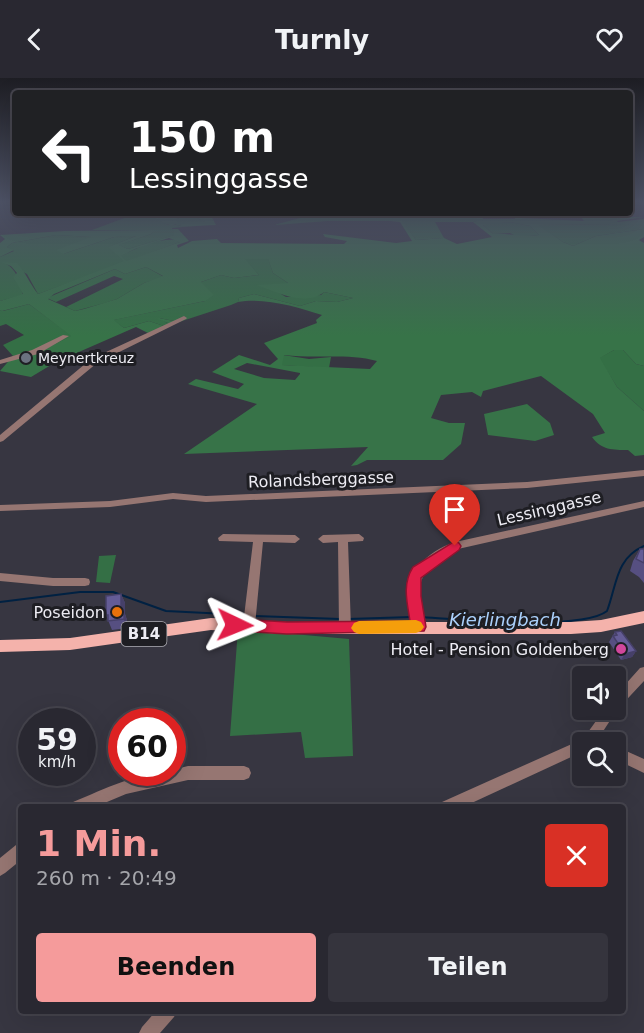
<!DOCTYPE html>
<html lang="de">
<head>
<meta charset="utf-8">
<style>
	body { margin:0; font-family:"DejaVu Sans",sans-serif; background:#35343d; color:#f1f3f6; height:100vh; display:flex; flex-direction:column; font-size:22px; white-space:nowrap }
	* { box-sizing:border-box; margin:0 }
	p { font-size:20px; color:#a5a6ab }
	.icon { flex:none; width:33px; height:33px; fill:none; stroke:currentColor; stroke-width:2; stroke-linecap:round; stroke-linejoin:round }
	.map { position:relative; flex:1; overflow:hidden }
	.side { position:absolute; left:18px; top:726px; width:608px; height:210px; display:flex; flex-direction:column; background:#292831; border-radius:6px; box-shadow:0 6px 24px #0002,0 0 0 2px #45444d }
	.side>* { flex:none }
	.hud { position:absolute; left:12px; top:12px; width:621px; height:126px; border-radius:6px; box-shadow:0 6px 24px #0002,0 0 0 2px #45444d; background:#202124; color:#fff; overflow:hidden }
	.controls { position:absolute; left:572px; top:588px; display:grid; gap:12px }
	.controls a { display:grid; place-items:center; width:54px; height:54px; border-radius:6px; background:#292831; box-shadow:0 6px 24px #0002,0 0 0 2px #45444d; font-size:30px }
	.speed { position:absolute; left:18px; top:630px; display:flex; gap:12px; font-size:30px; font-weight:700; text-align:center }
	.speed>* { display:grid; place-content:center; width:78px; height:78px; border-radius:50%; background:#292831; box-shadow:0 6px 24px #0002,0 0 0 2px #45444d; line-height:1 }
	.speed small { font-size:15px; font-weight:400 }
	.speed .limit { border:9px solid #d22; background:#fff; color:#111 }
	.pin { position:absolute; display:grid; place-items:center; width:51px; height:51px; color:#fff; margin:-62px -26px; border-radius:50% 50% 50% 0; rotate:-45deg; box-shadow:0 0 6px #0007 }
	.pin .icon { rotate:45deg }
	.me { position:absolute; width:66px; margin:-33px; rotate:92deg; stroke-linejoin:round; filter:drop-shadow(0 0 4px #0008) }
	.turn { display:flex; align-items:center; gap:21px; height:126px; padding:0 18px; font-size:27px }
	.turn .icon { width:78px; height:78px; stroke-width:2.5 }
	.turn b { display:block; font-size:42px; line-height:51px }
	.round { display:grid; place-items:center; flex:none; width:63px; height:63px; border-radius:6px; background:#35343d }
	.head { display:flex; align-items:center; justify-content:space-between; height:102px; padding:0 18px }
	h1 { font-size:36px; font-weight:700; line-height:45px; color:#f59b9b }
	.button { display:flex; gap:12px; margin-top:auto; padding:12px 18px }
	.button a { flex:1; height:69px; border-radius:6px; background:#f59b9b; color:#111; font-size:24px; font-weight:700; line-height:69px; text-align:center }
	.button a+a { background:#35343d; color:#f1f3f6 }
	header { display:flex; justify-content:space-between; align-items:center; height:78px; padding:0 18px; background:#292831; font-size:27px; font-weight:700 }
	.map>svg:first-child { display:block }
	.green { fill:#346f45 }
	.forest { fill:#377348; fill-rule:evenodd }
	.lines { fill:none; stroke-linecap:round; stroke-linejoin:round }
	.stream { stroke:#002142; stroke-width:2 }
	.minor { fill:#967672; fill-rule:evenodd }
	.major { fill:#f4b2ab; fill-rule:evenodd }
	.wall { fill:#564f81 }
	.shaded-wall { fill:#464069 }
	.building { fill:#645c96; stroke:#464069; stroke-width:1.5 }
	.route { fill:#e11d48; stroke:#92132f; stroke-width:1.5 }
	.slow { fill:#f59e0b }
	.worship-dot { fill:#6b7280; stroke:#1e1e23; stroke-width:2 }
	.food-dot { fill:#e8710a; stroke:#1e1e23; stroke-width:2 }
	.hotel-dot { fill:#d1479c; stroke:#1e1e23; stroke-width:2 }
	.labels { text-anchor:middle; stroke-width:6; stroke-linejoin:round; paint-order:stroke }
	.far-poi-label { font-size:14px; fill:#edecf3; stroke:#1e1e23; text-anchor:start }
	.shield { fill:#1e1e23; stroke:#afaeb5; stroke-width:1.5 }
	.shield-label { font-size:15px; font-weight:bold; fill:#edecf3 }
	.street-label { font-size:16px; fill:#edecf3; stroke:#1e1e23 }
	.poi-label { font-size:16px; fill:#edecf3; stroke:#1e1e23; text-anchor:end }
	.water-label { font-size:18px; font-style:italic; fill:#aad0fb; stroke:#1e1e23 }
</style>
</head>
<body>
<header><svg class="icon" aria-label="back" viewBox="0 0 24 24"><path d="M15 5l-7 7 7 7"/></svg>Turnly<svg class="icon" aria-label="heart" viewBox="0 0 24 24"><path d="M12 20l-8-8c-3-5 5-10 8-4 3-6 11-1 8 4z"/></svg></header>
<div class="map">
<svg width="644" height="955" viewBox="0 0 644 955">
	<rect width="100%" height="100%" fill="#373641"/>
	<path class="green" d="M 138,135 L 156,135 L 159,136 L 157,141 L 168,147 L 176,147 L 176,141 L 179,140 L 197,140 L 205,144 L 177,148 L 183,149 L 172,150 L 175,157 L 128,171 L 118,167 L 151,156 L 154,152 L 92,152 Z
		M 319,135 L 477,135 L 478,143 L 473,144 L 435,144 L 444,160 L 416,162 L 401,143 L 328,143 L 274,147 Z
		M 644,141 L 644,151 L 596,158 L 573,168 L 563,164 L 537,147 L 618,146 L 617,144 Z
		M 510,144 L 530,148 L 539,157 L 518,159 L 510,155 L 493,156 L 482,146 Z
		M 56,157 L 93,159 L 63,176 L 114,159 L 138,157 L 109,169 L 120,178 C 137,170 160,159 179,162 L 180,164 L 38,216 L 27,196 L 3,184 C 17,191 19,202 23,217 L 0,223 L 0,179 L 14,173 L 7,169 L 12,165 Z
		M 268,180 L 273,195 L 288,205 L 276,213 L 286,219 L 321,217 L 324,214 L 353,220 L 337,224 L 316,223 L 300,228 L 254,216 L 239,220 L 238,224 L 231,227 L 179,244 L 159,240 L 169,246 L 164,248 L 149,243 L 124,250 L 113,242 L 205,223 L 201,204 L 221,197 L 234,200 L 259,197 L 244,181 Z
		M 146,189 L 164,199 L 144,205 L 117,221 L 105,225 L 75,233 L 66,229 L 123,201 L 114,198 L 56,224 L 47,220 L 115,191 L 125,196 Z
		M 29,226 L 72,258 L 43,272 L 13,278 L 3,267 L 24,257 L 6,246 L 0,248 L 0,232 L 3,233 Z
		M 614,272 L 623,272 L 636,286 L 644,288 L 644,333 L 617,309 L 599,280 Z
		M 283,277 L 309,281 L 331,279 L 329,290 L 281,287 Z
		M 116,477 L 110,505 L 96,504 L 99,478 Z
		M 238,551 L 349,561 L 353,678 L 305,680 L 301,654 L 230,658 Z"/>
	<path class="forest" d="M 156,135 L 188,138 L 190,135 L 234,135 L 210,136 L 216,147 L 177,149 L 188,144 L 205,144 L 197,140 L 179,140 L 176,141 L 179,145 C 170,150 164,145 156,141 L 159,136 Z
		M 477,135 L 481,135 L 483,141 L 515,141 L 513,135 L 517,135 L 520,140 L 584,143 L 578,135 L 585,135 L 591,140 L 644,139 L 617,143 L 620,146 L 538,147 L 563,164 L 573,168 L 596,158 L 644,151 L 644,159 L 639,162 L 644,165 L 644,288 L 636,286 L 623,272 L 614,272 L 600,280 L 617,309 L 644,333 L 644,377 L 635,378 L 628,372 C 613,372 601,372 592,359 L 605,355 L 593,336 L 541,298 L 483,313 L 481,319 L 472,314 L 441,317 L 431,340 L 449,345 L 465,345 L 461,366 L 443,382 L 367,382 L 357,387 L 351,388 L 368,369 L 184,376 L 257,326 L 188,306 L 196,301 L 238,311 L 244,306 L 212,294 L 239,277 L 270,287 L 278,281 L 264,265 L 317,245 L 316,242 L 322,237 C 298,229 263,219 238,224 L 239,220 L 254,216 L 300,228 L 316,223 L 337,224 L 353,220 L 324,214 C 305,230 276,213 256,207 L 288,205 L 273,195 L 268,181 L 245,181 L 259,197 L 234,200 L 221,197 L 201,204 L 214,217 L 205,223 L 114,242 L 124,250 L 149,243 L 164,248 L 168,245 L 158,241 L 159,240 L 179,244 L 148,255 L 136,249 L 56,284 L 31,299 L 0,293 L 13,278 L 43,272 L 71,258 L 29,226 L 2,233 L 0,232 L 0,223 L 23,216 L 13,199 L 17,195 L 11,188 L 1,184 L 17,185 C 26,195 30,206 38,216 L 124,183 L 108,169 L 136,158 L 114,159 L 63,176 L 56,172 L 91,159 L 56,157 L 12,165 L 7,169 L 14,172 L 0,179 L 0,165 L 5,161 L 0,157 L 65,153 L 155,152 L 151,156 L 119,167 L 128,171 L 174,157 L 173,152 L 168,151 L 178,151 L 189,163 L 177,167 L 178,170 L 192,163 L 217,161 L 221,165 L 344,166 L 347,163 L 325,159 L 323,156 L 396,165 L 412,163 L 400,144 L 381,142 L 402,143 L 416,162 L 444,160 L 457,166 L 492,159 L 473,144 L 477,143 ZM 510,144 L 530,148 L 539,157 C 522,159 509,155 493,156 L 483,147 ZM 169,160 L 180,164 L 126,183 L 121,178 L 135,171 ZM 146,189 L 163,198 L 144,205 L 117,221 L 84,231 L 75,233 L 48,221 L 54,216 L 115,191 L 125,196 ZM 284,277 C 315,281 348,275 377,283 L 370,291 L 282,287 ZM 247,285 L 300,295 L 300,296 L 295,302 L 264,300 L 234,291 Z
		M 527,326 L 550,345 L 554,357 L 535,363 L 488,357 L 484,336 Z"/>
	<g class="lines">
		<path class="stream" d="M 0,524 L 80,514 L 113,514 L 166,533 L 247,537
			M 255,538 L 340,541
			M 420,539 C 456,541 582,553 607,533 C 617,507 615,481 644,468
			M 348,541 L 412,539"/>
		<path class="minor" d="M 184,238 L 187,240 L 186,241 L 97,285 L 3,363 L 0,364 L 0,357 L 91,281 Z
			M 63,257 L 69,258 L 38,276 L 0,286 L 0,282 L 32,272 Z
			M 644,392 L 644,398 L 527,410 L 206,424 L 173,421 L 110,429 L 0,433 L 0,427 L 110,423 L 173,415 L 206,418 L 527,404 Z
			M 644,423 L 644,429 L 458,471 C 416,493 415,504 425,549 L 423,552 L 419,554 L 415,552 C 397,511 414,478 455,464 Z
			M 223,456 L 295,457 L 300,461 L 295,465 L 263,464 L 255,547 L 253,550 L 249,552 L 245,550 L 243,547 L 253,464 L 219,463 L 218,460 Z
			M 359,456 L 364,460 L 363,463 L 348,464 L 351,550 L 349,553 L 345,555 L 341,553 L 339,550 L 338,464 L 323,465 L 318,461 L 323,457 Z
			M 0,495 L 53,500 L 85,500 L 89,501 L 90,504 L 89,507 L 85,508 L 53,508 L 0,503 Z
			M 644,589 L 644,603 L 617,632 L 596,664 L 582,664 L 582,674 L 463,729 L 440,729 L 442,724 L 583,661 L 604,632 L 615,632 L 615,618 L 640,590 Z
			M 615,668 L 644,681 L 644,695 L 615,681 Z
			M 188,688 L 244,688 L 249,690 L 251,695 L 249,700 L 244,702 L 188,702 L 126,716 L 95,729 L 71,729 L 73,724 C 105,711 137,694 172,694 L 172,692 Z
			M 21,764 L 21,782 L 5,795 L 0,798 L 0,780 L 16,767 Z
			M 156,933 L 177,933 L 174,939 L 160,955 L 139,955 L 142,949 Z"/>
		<path class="major" d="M 644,533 L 644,545 L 601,554 L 571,556 L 287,556 L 211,552 L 70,572 L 0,574 L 0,562 L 70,560 L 211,540 L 287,544 L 571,544 L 601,542 Z"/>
	</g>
	<path class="wall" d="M 640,471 L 644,471 L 644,505 L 639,499 L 630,493 L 633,483 Z
		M 121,516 L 125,525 L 125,536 L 127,542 L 127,550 L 112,552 L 106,537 Z
		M 615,554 L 636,573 L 632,579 L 621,582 L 609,564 Z"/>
	<path class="shaded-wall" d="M 121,516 L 125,525 L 125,536 L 127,542 L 127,550 L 121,534 Z
		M 636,573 L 632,579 L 621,582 L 625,576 Z"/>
	<path class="building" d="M 640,471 L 644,471 L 644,485 L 636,481 Z
		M 121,516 L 121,534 L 124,533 L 124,541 L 108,543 L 108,537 L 106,537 L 106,518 Z
		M 621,553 L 636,573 L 625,576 L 613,558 L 617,557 L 615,554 Z"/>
	<linearGradient id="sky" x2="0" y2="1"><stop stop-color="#1e1e24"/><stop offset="0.48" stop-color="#4d5265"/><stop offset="1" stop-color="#4d5265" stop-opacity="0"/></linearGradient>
	<rect width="644" height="258" fill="url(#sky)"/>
	<path class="route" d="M 455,463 L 459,465 L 461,468 L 459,472 L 421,500 L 421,518 L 426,549 L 424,553 L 287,556 L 235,553 L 229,551 L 227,547 L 229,543 L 235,541 L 287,544 L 410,543 C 407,524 402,506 413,489 Z"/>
	<path class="slow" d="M 416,542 L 421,544 L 424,549 L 421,553 L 416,555 L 359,556 L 354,554 L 351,550 L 354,545 L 359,543 Z"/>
	<circle class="worship-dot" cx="26" cy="280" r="6"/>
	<circle class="food-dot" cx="117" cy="534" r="6"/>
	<circle class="hotel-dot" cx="621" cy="571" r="6"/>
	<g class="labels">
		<g class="far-poi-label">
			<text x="38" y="285">Meynertkreuz</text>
		</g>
		<rect class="shield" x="121.5" y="544" width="45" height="24" rx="4.5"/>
		<g class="shield-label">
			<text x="144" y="561">B14</text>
		</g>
		<g class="street-label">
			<text transform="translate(321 401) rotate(-2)" y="6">Rolandsberggasse</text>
			<text transform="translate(549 430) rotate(-13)" y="6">Lessinggasse</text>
		</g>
		<g class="poi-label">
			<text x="105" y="540">Poseidon</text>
			<text x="609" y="577">Hotel - Pension Goldenberg</text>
		</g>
		<g class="water-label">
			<text x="505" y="548">Kierlingbach</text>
		</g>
	</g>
</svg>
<div class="controls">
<a><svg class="icon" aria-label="sound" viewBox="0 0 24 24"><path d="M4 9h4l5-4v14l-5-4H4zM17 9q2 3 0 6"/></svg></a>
<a><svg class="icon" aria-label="search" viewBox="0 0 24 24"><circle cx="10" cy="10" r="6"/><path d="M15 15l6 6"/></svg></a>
</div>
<div class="speed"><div>59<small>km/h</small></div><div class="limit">60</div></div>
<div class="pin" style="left:455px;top:468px;background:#d93025"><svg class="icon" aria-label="arrive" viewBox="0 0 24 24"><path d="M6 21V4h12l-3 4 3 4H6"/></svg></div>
<svg class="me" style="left:235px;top:547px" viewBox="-20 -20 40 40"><path d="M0-17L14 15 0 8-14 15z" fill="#e11d48" stroke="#fff" stroke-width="4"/></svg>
<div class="hud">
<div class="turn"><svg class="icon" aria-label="left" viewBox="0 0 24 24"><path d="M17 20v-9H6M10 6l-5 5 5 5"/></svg><div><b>150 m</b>Lessinggasse</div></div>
</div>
<section class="side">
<div class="head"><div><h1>1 Min.</h1><p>260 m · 20:49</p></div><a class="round" style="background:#d93025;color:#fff"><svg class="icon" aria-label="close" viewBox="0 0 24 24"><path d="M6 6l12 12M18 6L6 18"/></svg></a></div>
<div class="button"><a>Beenden</a><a>Teilen</a></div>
</section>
</div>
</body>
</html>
